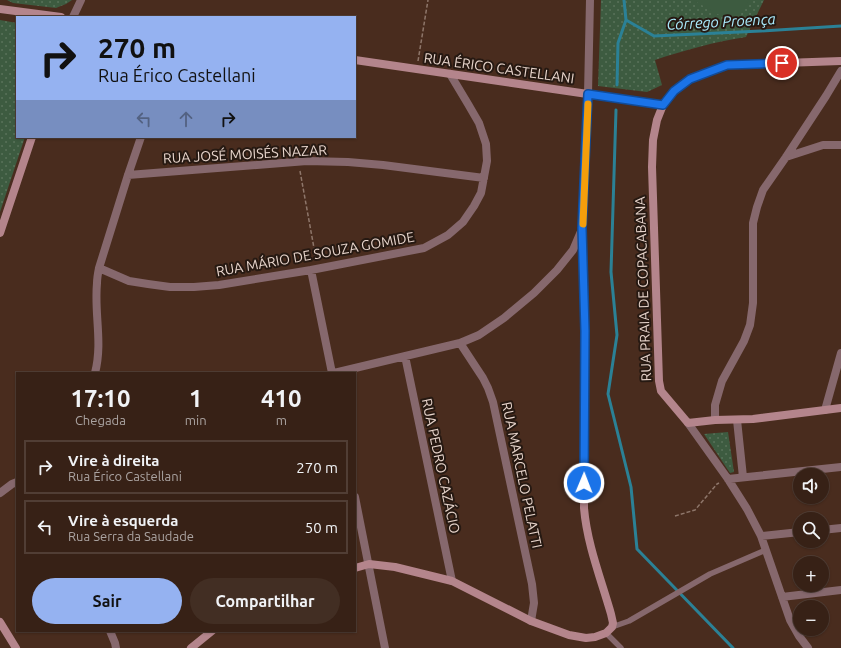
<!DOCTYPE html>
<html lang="pt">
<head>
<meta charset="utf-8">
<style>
	body { margin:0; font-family:Ubuntu,sans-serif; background:#422e23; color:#f1f3f6; height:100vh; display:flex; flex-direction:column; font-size:15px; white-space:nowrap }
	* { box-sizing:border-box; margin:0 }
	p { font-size:13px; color:#aaa3a1 }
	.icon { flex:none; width:22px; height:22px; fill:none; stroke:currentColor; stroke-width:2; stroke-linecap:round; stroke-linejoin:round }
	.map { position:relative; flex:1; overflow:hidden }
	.details { position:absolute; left:16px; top:372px; width:340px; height:260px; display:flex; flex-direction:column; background:#372116; border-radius:0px; box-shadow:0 1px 3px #0004,0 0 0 1px #513e35 }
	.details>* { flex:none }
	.guide { position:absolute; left:16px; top:16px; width:340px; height:122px; border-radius:0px; box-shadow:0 1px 3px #0004,0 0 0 1px #513e35; background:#95b2f1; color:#111; overflow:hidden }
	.fabs { position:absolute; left:793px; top:468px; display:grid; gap:8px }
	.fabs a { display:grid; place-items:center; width:36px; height:36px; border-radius:50%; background:#372116; box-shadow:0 1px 3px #0004,0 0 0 1px #513e35; font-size:20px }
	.pin { position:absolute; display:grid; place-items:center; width:34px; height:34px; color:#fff; margin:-17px; border:2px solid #fff; border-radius:50%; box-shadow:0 1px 4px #0007 }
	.me { position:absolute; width:44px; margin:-22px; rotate:1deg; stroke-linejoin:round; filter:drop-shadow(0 0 3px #0008) }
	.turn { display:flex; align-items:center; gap:14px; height:84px; padding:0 16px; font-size:18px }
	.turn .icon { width:52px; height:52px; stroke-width:2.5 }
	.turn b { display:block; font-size:28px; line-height:34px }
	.lanes { display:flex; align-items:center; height:38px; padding:0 16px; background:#0003; justify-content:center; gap:20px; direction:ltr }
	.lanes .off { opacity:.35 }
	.eta { display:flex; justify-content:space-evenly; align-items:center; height:68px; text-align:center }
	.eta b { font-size:24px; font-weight:700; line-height:28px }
	.cta { display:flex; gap:8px; margin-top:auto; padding:8px 16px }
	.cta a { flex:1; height:46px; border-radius:24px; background:#95b2f1; color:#111; font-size:16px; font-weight:700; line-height:46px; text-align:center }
	.cta a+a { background:#422e23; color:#f1f3f6 }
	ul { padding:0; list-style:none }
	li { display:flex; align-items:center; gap:12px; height:54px; margin:0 8px 6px; padding:0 8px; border:2px solid #513e35; border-radius:0px }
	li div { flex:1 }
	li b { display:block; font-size:15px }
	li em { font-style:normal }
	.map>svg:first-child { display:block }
	.park { fill:url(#park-dots) }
	.garden { fill:#3d5b40 }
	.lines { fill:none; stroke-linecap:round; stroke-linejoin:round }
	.stream { stroke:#2b8196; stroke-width:3 }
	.path { stroke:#8e766a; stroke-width:1.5; stroke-dasharray:4 2; stroke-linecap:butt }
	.lane { stroke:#86686d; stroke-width:5.5 }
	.street { stroke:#86686d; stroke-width:8 }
	.secondary { stroke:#b4858c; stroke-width:8 }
	.route-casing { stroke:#114b97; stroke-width:10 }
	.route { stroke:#1a73e8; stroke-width:7 }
	.slow { stroke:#f59e0b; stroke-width:7 }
	.labels { text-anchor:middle; stroke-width:4; stroke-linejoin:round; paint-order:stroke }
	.street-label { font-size:14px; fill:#e8d5cc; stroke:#261912 }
	.water-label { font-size:15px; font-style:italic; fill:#aaebfd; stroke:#261912 }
</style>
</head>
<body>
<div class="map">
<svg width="841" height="648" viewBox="0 0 841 648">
	<defs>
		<pattern id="park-dots" width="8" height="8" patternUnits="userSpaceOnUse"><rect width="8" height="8" fill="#3d5b40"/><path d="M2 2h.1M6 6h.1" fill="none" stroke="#59725a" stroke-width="1.8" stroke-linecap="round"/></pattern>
	</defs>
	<rect width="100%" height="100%" fill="#492c1e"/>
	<path class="park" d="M 7,0 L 72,0 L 66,4 L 56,8 L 13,3 Z
		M 601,0 L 764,0 L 746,37 C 714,42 685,50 655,60 L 662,85 L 647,92 L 598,86 Z
		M 0,20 L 17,23 L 17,137 L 25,137 L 0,212 Z
		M 728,432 L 734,472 L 730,473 L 704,434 Z"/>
	<path class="garden" d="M 693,0 L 749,0 L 735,24 Z"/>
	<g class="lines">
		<path class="stream" d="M 624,0 L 626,20 L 654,36 L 761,31 L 841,26
			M 617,85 L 618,43 L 626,20
			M 616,110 L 611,272 L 617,335 L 608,394 L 631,487 L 637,549 L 733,648"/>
		<path class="path" d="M 418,61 L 428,0
			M 300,171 L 316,259
			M 675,516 L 695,510 L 717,484 L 719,483"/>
		<path class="lane" d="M 612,627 L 629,621 L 710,574 L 766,550
			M 606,633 L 621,648"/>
		<path class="street" d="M 73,17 L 81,0
			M 588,94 L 590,0
			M 786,157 L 823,145 L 841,145
			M 128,175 L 307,161 L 348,162 L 383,165 L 484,178
			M 99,268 L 129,281 L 148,284 L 170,287 L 194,287 L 219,285 L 311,270 L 424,248 L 448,235 L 463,222 L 474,206 L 481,193 L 487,161 L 486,144 L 479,123 L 468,104 L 450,74
			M 311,270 L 332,373
			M 460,343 L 483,378 L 488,388 L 493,402 L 532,584 L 534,603 L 531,621
			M 405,356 L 452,581
			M 95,373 C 103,342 94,314 97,283 C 97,278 98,273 99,268 L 128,175 L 141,137
			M 334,373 L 460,343 L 479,335 L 504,318 L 534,293 L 557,270 L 573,250 L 582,229
			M 825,410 L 841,353
			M 715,420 L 715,405 L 722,381 L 744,341 L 750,325 L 753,303 L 753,223 L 757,207 L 763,190 L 786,157 L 826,96 L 841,71
			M 737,420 L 743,477
			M 688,423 L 728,479 L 747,509 L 761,536 L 790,620 L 799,636 L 808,648
			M 728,479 L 841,467
			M 0,493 L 12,484 L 17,482
			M 355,497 L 385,648
			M 822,530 L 841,528
			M 761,536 L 800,532
			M 782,597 L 841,590
			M 110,631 L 115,643 L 116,648"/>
		<path class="secondary" d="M 0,9 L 61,17
			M 355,60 L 663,105
			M 841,61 L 727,65 L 690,79 L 674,91 L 663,105 L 657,120 L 653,140 L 652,167 L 659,381 L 661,391 L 688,423 L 715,420 L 753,419 L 841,408
			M 0,233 L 32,137
			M 355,568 L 369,564 L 395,567 L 452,581 L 531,621 L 569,635 L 586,638 L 595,637 L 606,633 L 612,627 L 613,623 L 611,614 C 601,579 587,544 584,508 L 585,331 L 582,228 L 588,94
			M 0,622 L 16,648
			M 191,648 L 212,631"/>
	</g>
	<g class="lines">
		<g class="route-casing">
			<path id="route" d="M 584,483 L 585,331 L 582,228 L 588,94 L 663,105 L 674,91 L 690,79 L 727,65 L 782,63"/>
		</g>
		<use href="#route" class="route"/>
		<path class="slow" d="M 583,224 L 588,104"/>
	</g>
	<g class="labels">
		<g class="street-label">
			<text transform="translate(499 68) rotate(8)" y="5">RUA ÉRICO CASTELLANI</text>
			<text transform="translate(245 154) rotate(-3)" y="5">RUA JOSÉ MOISÉS NAZAR</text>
			<text transform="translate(315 254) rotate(-10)" y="5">RUA MÁRIO DE SOUZA GOMIDE</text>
			<text transform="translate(643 289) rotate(-92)" y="5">RUA PRAIA DE COPACABANA</text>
			<text transform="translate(441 466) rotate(78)" y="5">RUA PEDRO CAZÁCIO</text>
			<text transform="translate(522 475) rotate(78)" y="5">RUA MARCELO PELATTI</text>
		</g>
		<g class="water-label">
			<text transform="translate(721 22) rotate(-3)" y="5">Córrego Proença</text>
		</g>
	</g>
</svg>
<div class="fabs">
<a><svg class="icon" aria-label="sound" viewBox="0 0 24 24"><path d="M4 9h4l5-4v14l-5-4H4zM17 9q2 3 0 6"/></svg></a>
<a><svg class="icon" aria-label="search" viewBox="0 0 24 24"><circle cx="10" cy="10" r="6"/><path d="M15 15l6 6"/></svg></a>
<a>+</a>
<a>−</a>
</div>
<div class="pin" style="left:782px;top:63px;background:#d93025"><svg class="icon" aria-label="arrive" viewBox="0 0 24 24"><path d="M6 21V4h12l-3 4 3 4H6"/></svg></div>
<svg class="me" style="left:584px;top:483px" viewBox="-20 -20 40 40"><circle r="17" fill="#1a73e8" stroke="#fff" stroke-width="3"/><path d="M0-11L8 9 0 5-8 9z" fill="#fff"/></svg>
<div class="guide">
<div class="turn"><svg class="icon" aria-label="right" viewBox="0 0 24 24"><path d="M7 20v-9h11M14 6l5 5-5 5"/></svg><div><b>270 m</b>Rua Érico Castellani</div></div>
<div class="lanes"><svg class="icon off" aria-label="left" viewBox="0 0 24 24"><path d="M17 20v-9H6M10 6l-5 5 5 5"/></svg><svg class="icon off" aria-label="ahead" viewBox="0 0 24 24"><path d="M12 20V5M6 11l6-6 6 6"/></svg><svg class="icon" aria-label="right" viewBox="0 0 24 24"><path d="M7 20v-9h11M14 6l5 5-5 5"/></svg></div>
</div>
<section class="details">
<div class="eta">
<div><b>17:10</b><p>Chegada</p></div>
<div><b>1</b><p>min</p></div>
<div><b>410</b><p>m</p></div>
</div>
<ul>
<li><svg class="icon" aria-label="right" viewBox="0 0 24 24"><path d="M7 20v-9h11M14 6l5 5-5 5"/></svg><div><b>Vire à direita</b><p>Rua Érico Castellani</p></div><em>270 m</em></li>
<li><svg class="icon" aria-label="left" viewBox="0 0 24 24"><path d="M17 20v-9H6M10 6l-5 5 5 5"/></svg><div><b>Vire à esquerda</b><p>Rua Serra da Saudade</p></div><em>50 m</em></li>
</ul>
<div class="cta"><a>Sair</a><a>Compartilhar</a></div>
</section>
</div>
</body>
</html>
